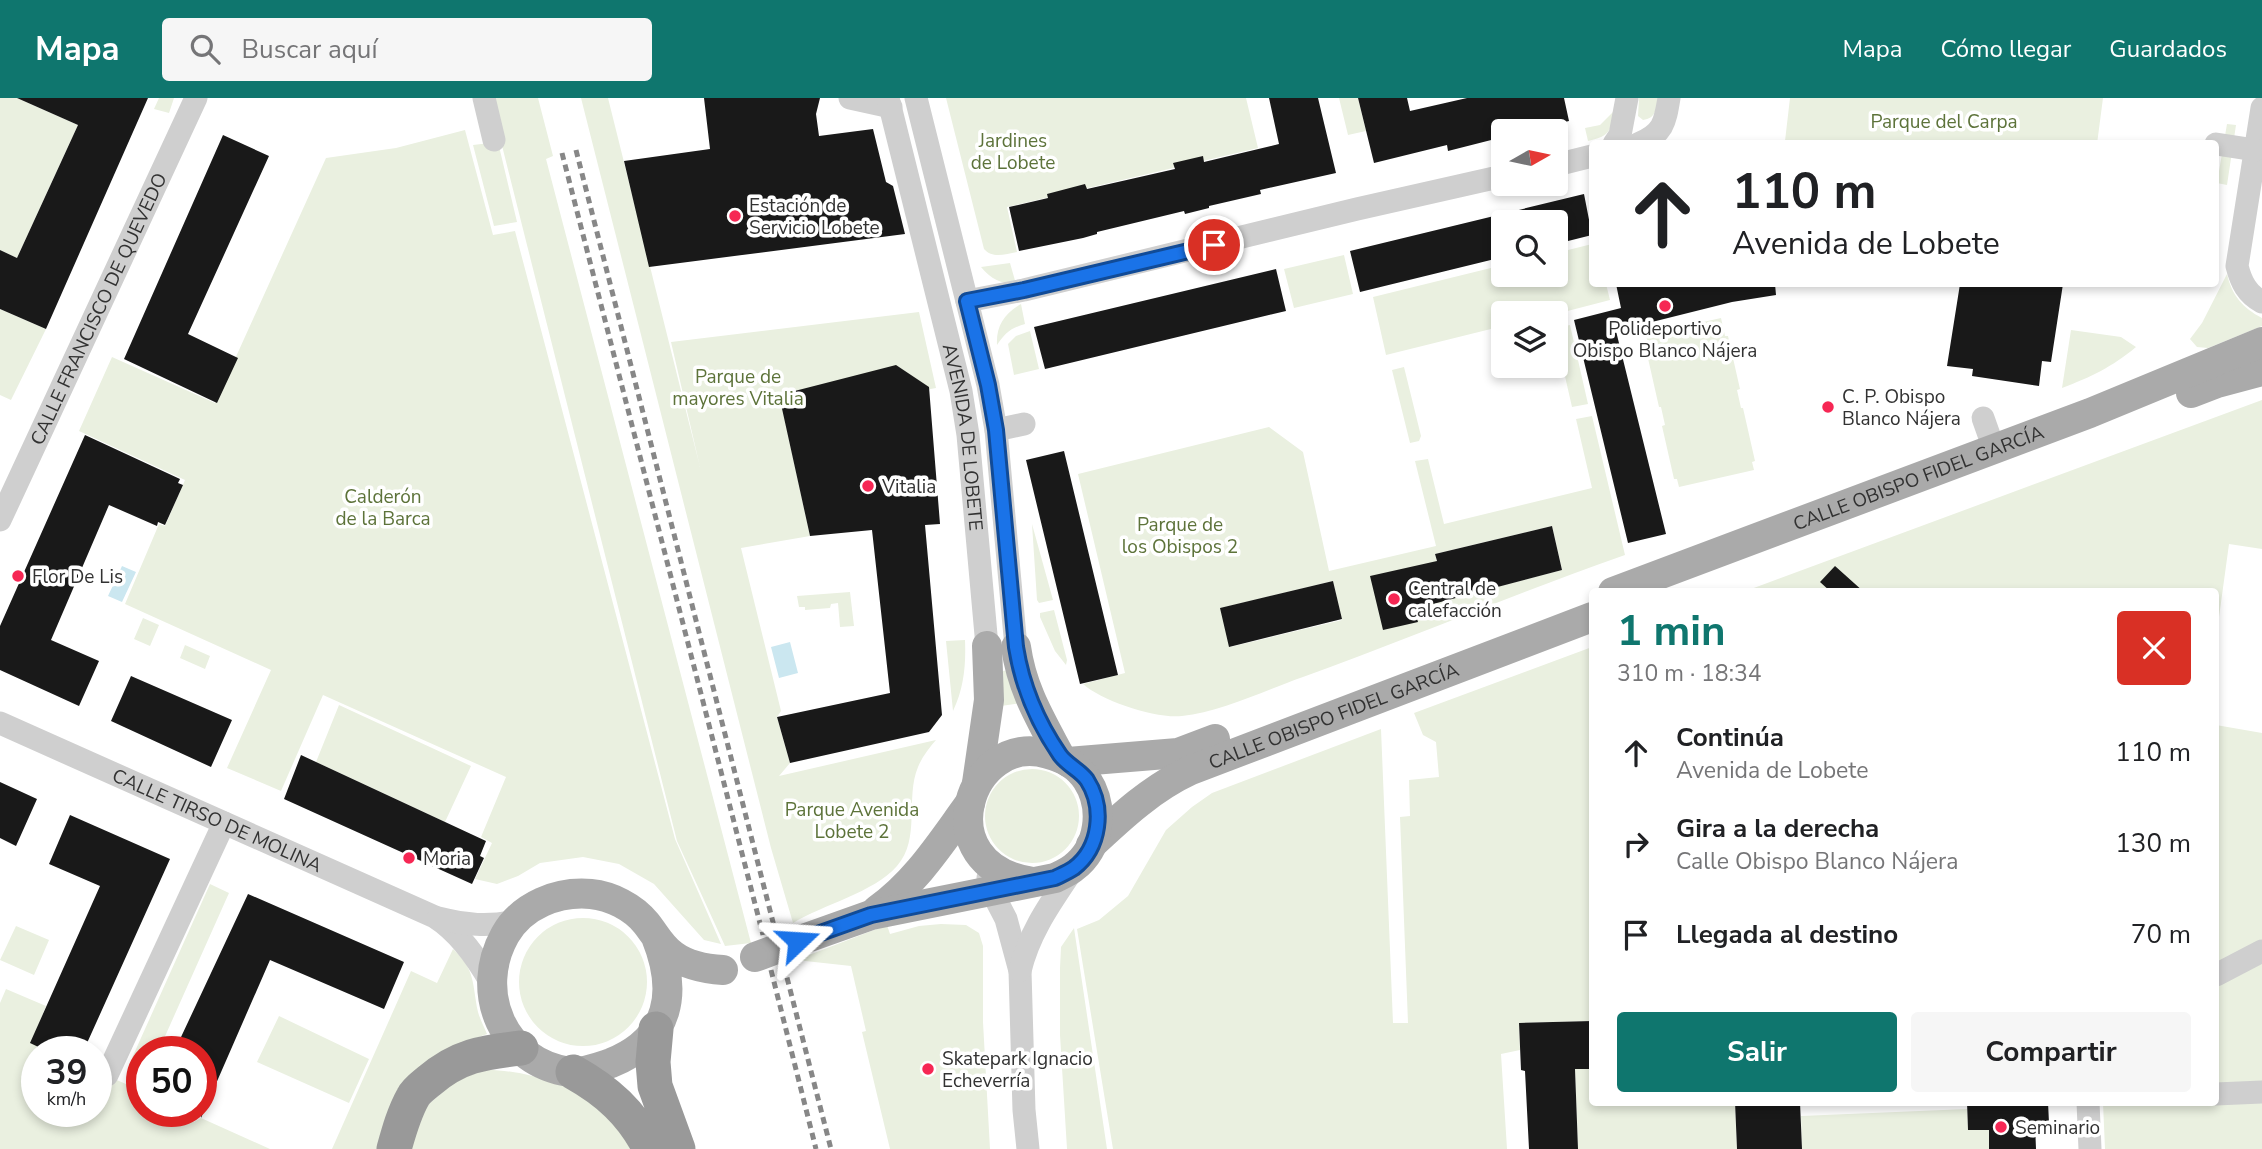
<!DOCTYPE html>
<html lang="es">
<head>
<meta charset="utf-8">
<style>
	body { margin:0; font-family:"Nunito Sans",sans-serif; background:#f6f6f6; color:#202124; height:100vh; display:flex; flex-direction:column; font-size:26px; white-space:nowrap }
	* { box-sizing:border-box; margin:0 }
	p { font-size:23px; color:#757577 }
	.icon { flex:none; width:38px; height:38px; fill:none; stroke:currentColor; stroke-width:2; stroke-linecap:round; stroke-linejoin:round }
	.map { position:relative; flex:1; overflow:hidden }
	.drawer { position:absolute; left:1589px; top:490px; width:630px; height:518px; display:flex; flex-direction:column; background:#fff; border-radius:7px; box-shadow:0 4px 10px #0003 }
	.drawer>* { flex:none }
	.banner { position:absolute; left:1589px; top:42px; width:630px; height:147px; border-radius:7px; box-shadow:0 4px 10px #0003; background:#fff; color:#202124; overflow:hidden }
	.needle { width:46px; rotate:81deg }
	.controls { position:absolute; left:1491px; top:21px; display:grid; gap:14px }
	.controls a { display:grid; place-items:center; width:77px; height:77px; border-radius:7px; background:#fff; box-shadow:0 4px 10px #0003; font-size:35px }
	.speed { position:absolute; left:21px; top:938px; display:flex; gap:14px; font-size:35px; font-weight:700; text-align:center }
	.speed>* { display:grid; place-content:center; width:91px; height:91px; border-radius:50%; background:#fff; box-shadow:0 4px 10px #0003; line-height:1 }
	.speed small { font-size:18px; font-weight:400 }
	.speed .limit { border:10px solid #d22; background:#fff; color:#111 }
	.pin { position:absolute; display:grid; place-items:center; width:60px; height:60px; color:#fff; margin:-30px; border:4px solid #fff; border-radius:50%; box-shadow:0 2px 7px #0007 }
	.me { position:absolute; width:77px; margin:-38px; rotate:70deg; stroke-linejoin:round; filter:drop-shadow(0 0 5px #0008) }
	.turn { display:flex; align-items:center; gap:24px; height:147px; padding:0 28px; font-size:32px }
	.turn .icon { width:91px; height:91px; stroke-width:2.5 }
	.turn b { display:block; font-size:49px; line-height:60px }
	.round { display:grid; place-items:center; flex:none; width:74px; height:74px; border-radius:7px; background:#f6f6f6 }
	.headline { display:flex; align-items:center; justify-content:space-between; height:119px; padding:0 28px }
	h1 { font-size:42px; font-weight:700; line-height:52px; color:#0f766e }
	.button { display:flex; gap:14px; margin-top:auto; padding:14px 28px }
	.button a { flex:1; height:80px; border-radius:7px; background:#0f766e; color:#fff; font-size:28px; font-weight:700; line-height:80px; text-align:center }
	.button a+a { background:#f6f6f6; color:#202124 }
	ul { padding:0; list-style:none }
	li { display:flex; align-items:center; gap:21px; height:91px; padding:0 28px }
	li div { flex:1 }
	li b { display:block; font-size:26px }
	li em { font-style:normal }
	header { display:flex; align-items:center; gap:42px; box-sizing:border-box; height:98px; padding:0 35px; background:#0f766e; color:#fff }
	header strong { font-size:33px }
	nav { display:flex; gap:38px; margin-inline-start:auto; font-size:24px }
	.search { width:490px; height:63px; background:#f6f6f6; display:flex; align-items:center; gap:18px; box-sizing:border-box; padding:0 24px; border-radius:7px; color:#757577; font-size:26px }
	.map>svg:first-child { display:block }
	.green { fill:#eaf0e0; fill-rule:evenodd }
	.water { fill:#cbe7f0 }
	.building { fill:#191919 }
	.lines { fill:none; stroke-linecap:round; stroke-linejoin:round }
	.minor { stroke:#cfcfcf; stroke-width:23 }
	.major { stroke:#aaa; stroke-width:30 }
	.highway { stroke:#999; stroke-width:35 }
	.rail { stroke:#878787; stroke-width:5; stroke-dasharray:7 5; stroke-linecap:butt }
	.major-bridge { stroke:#aaa; stroke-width:30 }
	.route-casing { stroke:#114b97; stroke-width:18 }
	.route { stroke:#1a73e8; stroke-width:12 }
	.poi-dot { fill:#f62754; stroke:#fff; stroke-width:2.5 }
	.labels { text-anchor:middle; stroke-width:7; stroke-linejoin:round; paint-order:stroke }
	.park-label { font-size:19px; fill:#5d733a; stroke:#fff }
	.poi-label { font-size:19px; fill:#323232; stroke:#fff; text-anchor:start }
	.street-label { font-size:19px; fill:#323232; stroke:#fff }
</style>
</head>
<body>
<header>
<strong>Mapa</strong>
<div class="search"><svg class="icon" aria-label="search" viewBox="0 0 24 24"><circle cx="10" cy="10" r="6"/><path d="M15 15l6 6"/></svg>Buscar aquí</div>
<nav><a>Mapa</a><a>Cómo llegar</a><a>Guardados</a></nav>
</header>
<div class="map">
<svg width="2262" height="1051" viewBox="0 0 2262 1051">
	<rect width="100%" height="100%" fill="#fff"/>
	<path class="green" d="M 0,0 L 17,0 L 78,27 L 17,160 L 0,152 Z
		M 159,0 L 174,0 L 169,15 L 154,11 Z
		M 490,0 L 538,0 L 553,58 L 546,61 L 751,845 L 725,848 L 677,743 Z
		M 581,0 L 608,0 L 700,369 L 671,244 L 919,214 L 936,290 L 784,318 L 810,438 L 741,450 L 781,613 L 777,619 L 790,665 L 779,678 L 936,642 C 929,650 922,659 918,669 C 905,700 921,741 897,768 C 873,795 824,806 793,825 L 771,750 Z
		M 946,0 L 1246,0 L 1258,50 L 1007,109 L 1017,154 C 1005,156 993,161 984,151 Z
		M 1339,0 L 1358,0 L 1366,33 L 1348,37 Z
		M 1639,0 L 1658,0 C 1656,12 1656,20 1643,22 L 1638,18 Z
		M 1790,0 L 2103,0 L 2097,46 L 1808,46 L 1785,43 Z
		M 1615,12 C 1610,33 1611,38 1588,43 L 1585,30 L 1600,27 Z
		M 2227,26 L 2236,27 L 2227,87 L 2217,85 Z
		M 465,32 L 493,137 L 515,133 L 675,741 L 721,846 L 704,842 L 654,786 L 619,766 L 583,759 L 540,765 L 518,778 L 497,786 L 475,781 L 492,745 L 481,739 L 506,679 L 323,597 L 281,693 L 227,670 L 271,572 L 125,506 L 159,426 L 165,428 L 185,382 L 79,333 L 112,259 L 215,305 L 326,60 L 396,50 Z
		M 498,44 L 517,124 L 494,128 L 473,47 Z
		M 1592,146 L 1592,186 L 1606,186 L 1610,202 L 1556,216 L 1503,215 L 1503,228 L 1386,257 L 1373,199 L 1503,167 L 1503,177 L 1556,177 L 1556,155 Z
		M 1344,157 L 1353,196 L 1294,210 L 1284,171 Z
		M 1010,165 L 1016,186 C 1001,186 991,181 981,169 Z
		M 2227,176 C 2232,198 2243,210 2262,220 L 2262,228 L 2208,250 L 2197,249 L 2190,241 L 2202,225 Z
		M 1021,206 L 1025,226 C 1011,230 1005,235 997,247 C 996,228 1004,216 1021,206 Z
		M 0,211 L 46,231 L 11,302 L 0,297 Z
		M 1721,220 L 1725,238 L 1728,238 L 1740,291 L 1737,292 L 1741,310 L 1743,310 L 1755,363 L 1752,364 L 1754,372 L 1679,389 L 1677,381 L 1674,381 L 1662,328 L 1665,327 L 1661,309 L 1659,309 L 1647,256 L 1650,255 L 1646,237 Z
		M 1570,227 L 1588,306 L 1572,309 L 1556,239 L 1556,230 Z
		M 2071,232 L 2121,239 L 2136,249 C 2112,269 2091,279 2062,290 Z
		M 1030,233 L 1039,271 L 1014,277 L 1008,246 L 1016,238 Z
		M 1404,269 L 1421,338 L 1419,343 L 1410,345 L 1392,272 Z
		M 2262,302 L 2262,451 L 2229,446 L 2216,541 L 2216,494 L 1743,494 Z
		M 1592,318 L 1625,457 C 1517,495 1411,540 1303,579 C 1266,592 1220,614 1182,618 C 1156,621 1102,603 1083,586 L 1125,575 L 1078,376 L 1269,329 L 1303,354 L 1329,473 L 1436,448 L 1415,363 L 1428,361 L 1444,426 L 1592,390 L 1576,321 ZM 1552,428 L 1562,472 L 1446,502 L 1435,456 ZM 1333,483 L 1342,522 L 1230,549 L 1221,510 Z
		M 1032,426 L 1053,502 L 1039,505 L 1037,502 Z
		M 850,494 L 854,528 L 840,529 L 838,505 L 831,506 L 830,510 L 805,512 L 805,509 L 799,509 L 797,498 Z
		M 1054,512 L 1067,562 L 1066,567 L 1055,553 L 1040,519 L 1040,515 Z
		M 143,520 L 159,527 L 150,548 L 134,541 Z
		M 965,542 C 966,567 964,590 953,613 L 946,543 Z
		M 185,547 L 210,558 L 205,571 L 180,560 Z
		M 1592,549 L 1592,923 L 1519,925 L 1520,952 L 1501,956 L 1507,1051 L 1113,1051 L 1077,831 L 1099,822 L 1128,798 L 1166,732 L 1192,709 L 1212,695 L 1381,631 L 1393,925 L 1408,925 L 1400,719 L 1410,718 L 1409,682 L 1439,679 L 1436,644 L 1423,637 L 1414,615 Z
		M 1011,572 L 1022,605 L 1001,608 L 1002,573 Z
		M 339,607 L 471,668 L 445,724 L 316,664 Z
		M 2216,627 L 2262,635 L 2262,1051 L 2105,1051 L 2103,1005 L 2216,1004 Z
		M985 718a47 47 0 1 1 94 0a47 47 0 1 1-94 0Z
		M 210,786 L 229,795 L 158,954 L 142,954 L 142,965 L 132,960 Z
		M519 884a64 64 0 1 1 128 0a64 64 0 1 1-128 0Z
		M 941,826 L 966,827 L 979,835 L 983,848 L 983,924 L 990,1051 L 890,1051 L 862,934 L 866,933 L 851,868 L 796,862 L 887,827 L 890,836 L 919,828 Z
		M 16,828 L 49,842 L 34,877 L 0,862 Z
		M 1074,830 L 1107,1051 L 1067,1051 L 1060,937 L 1060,870 L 1061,849 Z
		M 453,851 C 476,872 472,886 478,914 C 480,921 484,929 487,936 L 462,945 L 383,1051 L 332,1051 L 411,873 L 437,885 Z
		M 6,891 L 46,908 L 31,945 L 50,954 L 37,954 L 37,1013 L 96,1013 L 96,973 L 142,993 L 142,1013 L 172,1013 L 194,1024 L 201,1020 L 270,1051 L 0,1051 L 0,905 Z
		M 279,918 L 369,961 L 349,1005 L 257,964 Z
		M 1575,971 L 1592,971 L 1592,1004 L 1735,1005 L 1737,1051 L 1578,1051 Z
		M 485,972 C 520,971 576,987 602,1011 C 616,1023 627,1038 639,1051 L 406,1051 L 423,1011 L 457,982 Z
		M 1967,1011 L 1968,1032 L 1989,1032 L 1989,1051 L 1802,1051 L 1801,1018 Z"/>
	<path class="water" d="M 122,468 L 136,474 L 122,504 L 108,498 Z
		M 790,544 L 798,575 L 779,580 L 771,549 Z"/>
	<path class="building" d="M 17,0 L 148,0 L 46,231 L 0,211 L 0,152 L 17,160 L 78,27 Z
		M 704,0 L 820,0 L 816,16 L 819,38 L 873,31 L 886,84 L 893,88 L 905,136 L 649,169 L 624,63 L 710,51 Z
		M 1269,0 L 1318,0 L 1336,75 L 1260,92 L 1261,96 L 1209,108 L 1209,110 L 1185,116 L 1184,113 L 1097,134 L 1097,136 L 1083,140 L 1019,153 L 1009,109 L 1048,100 L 1047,96 L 1085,86 L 1087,91 L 1175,71 L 1173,65 L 1203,58 L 1204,64 L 1279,46 Z
		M 1358,0 L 1407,0 L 1410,13 L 1467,0 L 1564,0 L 1569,23 L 1528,33 L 1503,33 L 1503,39 L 1448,53 L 1447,47 L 1374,65 Z
		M 223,37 L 269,58 L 188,236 L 238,260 L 217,305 L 124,261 Z
		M 1584,96 L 1592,137 L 1556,146 L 1556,124 L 1503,124 L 1503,159 L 1360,194 L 1350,153 Z
		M 1276,171 L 1286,213 L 1045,271 L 1034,229 Z
		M 1616,186 L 1775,186 L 1776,197 L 1732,204 L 1616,233 L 1666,436 L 1628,445 L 1574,222 L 1621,210 Z
		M 1960,186 L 2063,186 L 2051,264 L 2042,263 L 2039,288 L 1972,278 L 1973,271 L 1947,268 Z
		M 896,267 L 929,289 L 940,426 L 925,427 L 942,617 L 929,634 L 790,665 L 777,619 L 890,595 L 872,432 L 810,438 L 779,297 Z
		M 85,337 L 180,381 L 178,385 L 183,387 L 165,427 L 158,424 L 157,428 L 109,407 L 51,542 L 99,563 L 79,608 L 0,572 L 0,528 Z
		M 1064,353 L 1118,577 L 1080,586 L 1026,362 Z
		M 1552,428 L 1562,472 L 1414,511 L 1418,524 L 1383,532 L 1370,478 L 1437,463 L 1435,456 Z
		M 1835,468 L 1864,494 L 1831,494 L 1820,484 Z
		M 1333,483 L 1342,521 L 1229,549 L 1220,510 Z
		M 131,578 L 232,622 L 211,669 L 111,623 Z
		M 301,657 L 486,743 L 480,758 L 484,760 L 472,786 L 284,701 Z
		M 0,684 L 37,701 L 16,748 L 0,740 Z
		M 70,717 L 170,761 L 83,954 L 49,954 L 30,945 L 100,788 L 49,766 Z
		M 248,796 L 404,864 L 384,911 L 270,862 L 201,1020 L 201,954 L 174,954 Z
		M 1592,923 L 1592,971 L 1575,971 L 1578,1051 L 1529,1051 L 1525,973 L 1521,972 L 1519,925 Z
		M 1735,1004 L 1800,1004 L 1802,1051 L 1737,1051 Z
		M 1967,1004 L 2048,1004 L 2049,1025 L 2035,1026 L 2036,1051 L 1989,1051 L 1989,1032 L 1968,1032 Z"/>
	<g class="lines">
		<g class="minor">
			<path d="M 484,0 L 494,42"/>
			<path d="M 850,0 L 891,9"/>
			<path id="s1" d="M 888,0 L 961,293 L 968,337 L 987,548"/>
			<path d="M 916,0 L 988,287 L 996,332 L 1016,549"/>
			<path d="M 2262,10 L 2237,168 C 2241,184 2247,196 2262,204"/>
			<path d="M 1614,46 L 1620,37 L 1627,0"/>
			<path d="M 1638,46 C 1663,36 1665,25 1669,0"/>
			<path d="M 2216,46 L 2255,52"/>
			<path d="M 1556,67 L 1592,58"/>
			<path d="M 967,203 L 1024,192 L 1357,111 L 1503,78"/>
			<path d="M 1983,320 L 1994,351"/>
			<path d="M 996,332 L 1024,326"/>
			<path id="s2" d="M 0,422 L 196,0"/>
			<path id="s3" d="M 0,625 L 435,819 C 460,835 477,860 491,885"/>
			<path d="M 988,780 L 991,792 L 1006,821 L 1020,873 L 1024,1012 L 1028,1051"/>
			<path d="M 438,820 C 466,827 488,829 516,823"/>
			<path d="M 1020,873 C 1029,834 1052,803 1074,770"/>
			<path d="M 2216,877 L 2262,853"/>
			<path d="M 107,977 L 224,725"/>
			<path d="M 2216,996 L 2262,994"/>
			<path d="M 2088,1004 L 2090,1051"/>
		</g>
		<g class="major">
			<path d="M 2191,295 L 2217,285 L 2262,273"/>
			<path id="s4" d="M 1613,494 L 2090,315 L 2262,244"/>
			<path d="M 1016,549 C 1022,592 1041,622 1061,660"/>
			<path d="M 1068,664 L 1178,655 L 1215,641"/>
			<path d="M 977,685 L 989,602 L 987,548"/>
			<path id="s5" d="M 1091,747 C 1122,718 1152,690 1191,672 L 1592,519"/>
			<path d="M 877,812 C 916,785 942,743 970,705"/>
			<path d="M 656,839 C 678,894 671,941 611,965 C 599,969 584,975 570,974 C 503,965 473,894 505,837 C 522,807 558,793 591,796 C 611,798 633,809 646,825 C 655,836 661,849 673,857 C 688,868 705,871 723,872"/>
			<path d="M 798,843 L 871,817 L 1055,780 C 1061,777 1068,774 1073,770 C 1100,750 1105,710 1087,682 C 1078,668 1064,660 1048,656 C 970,632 923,768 1033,784"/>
		</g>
		<path class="highway" d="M 656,931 L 653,964 L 655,988 L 678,1051
			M 573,974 C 607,993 632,1015 650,1051
			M 394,1051 C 399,1033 404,1015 413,999 C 416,993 423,988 429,983 C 458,958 483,954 521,950"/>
		<path class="rail" d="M 576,52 L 775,832
			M 562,55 L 763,837
			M 784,868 L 831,1051
			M 771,872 L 816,1051"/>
		<path class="major-bridge" d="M 755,859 L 798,843"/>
	</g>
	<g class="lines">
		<g class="route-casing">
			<path id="route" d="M 798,843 L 871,817 L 1055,780 C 1061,777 1068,774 1074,770 C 1100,750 1105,710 1087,682 C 1080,672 1067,667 1060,657 C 1038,625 1022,587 1016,549 L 996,332 L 988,287 L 967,203 L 1024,192 L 1214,147"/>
		</g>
		<use href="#route" class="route"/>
	</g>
	<g class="poi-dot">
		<circle cx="735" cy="118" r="7"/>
		<circle cx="1665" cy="208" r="7"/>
		<circle cx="1828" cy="309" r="7"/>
		<circle cx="868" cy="388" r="7"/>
		<circle cx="18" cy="478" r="7"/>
		<circle cx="1394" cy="501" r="7"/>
		<circle cx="409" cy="760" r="7"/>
		<circle cx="928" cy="971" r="7"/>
		<circle cx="2001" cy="1029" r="7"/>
	</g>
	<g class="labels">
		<g class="park-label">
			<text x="1944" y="30">Parque del Carpa</text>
			<text x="1013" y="49">Jardines<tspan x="1013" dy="22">de Lobete</tspan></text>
			<text x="738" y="285">Parque de<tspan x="738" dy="22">mayores Vitalia</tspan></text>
			<text x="383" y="405">Calderón<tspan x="383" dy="22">de la Barca</tspan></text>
			<text x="1180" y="433">Parque de<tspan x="1180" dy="22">los Obispos 2</tspan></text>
			<text x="852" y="718">Parque Avenida<tspan x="852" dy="22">Lobete 2</tspan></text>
		</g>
		<g class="poi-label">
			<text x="749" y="114">Estación de<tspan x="749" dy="22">Servicio Lobete</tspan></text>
			<text x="1665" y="237" text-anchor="middle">Polideportivo<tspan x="1665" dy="22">Obispo Blanco Nájera</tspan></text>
			<text x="1842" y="305">C. P. Obispo<tspan x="1842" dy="22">Blanco Nájera</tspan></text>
			<text x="882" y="395">Vitalia</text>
			<text x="32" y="485">Flor De Lis</text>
			<text x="1408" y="497">Central de<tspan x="1408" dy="22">calefacción</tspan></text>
			<text x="423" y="767">Moria</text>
			<text x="942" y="967">Skatepark Ignacio<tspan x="942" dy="22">Echeverría</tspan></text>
			<text x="2015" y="1036">Seminario</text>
		</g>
		<g class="street-label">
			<text dy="7" stroke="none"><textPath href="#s2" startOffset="233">CALLE FRANCISCO DE QUEVEDO</textPath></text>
			<text dy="7" stroke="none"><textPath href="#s1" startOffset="348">AVENIDA DE LOBETE</textPath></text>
			<text dy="7" stroke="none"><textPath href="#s4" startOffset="326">CALLE OBISPO FIDEL GARCÍA</textPath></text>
			<text dy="7" stroke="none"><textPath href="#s5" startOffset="278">CALLE OBISPO FIDEL GARCÍA</textPath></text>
			<text dy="7" stroke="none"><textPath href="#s3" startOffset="238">CALLE TIRSO DE MOLINA</textPath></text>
		</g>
	</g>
</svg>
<div class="controls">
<a><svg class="needle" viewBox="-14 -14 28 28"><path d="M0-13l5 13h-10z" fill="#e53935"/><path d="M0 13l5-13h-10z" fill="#757577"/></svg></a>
<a><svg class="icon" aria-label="search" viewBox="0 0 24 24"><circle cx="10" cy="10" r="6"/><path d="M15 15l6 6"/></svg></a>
<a><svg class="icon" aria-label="layers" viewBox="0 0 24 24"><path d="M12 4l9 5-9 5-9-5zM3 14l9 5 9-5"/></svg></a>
</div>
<div class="speed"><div>39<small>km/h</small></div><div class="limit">50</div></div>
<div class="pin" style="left:1214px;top:147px;background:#d93025"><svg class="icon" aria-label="arrive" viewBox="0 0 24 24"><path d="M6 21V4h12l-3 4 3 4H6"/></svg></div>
<svg class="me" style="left:798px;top:843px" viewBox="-20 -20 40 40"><path d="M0-17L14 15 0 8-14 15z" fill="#1a73e8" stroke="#fff" stroke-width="4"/></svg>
<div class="banner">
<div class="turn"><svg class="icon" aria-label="ahead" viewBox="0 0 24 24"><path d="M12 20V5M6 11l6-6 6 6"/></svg><div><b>110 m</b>Avenida de Lobete</div></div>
</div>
<section class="drawer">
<div class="headline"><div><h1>1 min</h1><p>310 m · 18:34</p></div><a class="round" style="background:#d93025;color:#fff"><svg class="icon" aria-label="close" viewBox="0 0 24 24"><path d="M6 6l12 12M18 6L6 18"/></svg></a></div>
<ul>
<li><svg class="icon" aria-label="ahead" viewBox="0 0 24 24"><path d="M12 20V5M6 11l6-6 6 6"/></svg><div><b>Continúa</b><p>Avenida de Lobete</p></div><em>110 m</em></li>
<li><svg class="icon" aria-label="right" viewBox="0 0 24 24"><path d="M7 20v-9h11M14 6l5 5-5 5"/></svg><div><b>Gira a la derecha</b><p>Calle Obispo Blanco Nájera</p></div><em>130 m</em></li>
<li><svg class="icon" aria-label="arrive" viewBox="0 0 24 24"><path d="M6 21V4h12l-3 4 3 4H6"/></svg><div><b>Llegada al destino</b></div><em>70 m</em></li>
</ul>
<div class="button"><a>Salir</a><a>Compartir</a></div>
</section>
</div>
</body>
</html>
